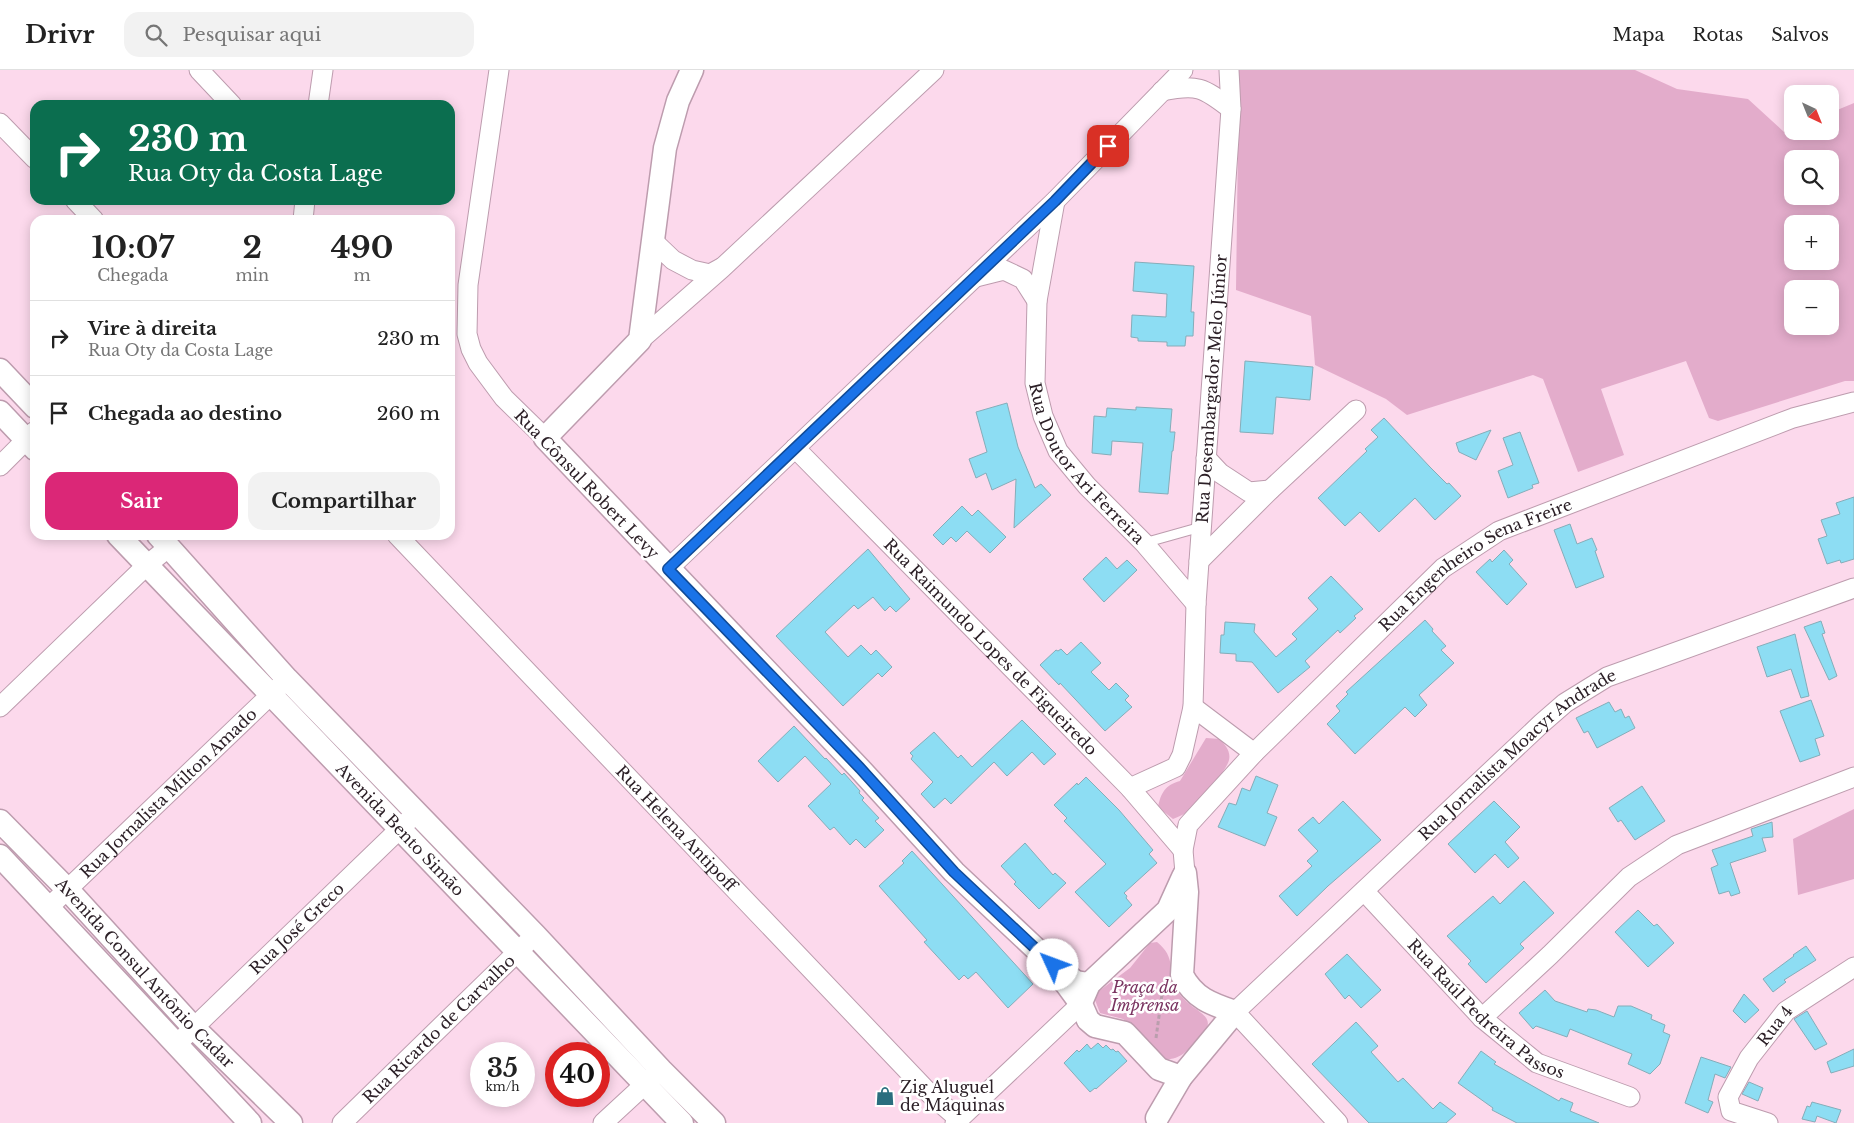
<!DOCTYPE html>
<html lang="pt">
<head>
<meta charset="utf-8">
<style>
	body { margin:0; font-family:"Libre Baskerville",serif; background:#f2f2f2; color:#222; height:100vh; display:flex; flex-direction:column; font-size:19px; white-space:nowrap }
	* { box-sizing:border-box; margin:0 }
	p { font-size:16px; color:#767676 }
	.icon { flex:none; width:28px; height:28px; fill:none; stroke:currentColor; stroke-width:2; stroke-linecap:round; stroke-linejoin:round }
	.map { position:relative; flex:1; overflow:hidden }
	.sheet { position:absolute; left:30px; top:145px; width:425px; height:325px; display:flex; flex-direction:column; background:#fff; border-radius:15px; box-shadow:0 2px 12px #0003 }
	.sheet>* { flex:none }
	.top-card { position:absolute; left:30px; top:30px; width:425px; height:105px; border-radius:15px; box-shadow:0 2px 12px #0003; background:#0b6e4f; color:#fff; overflow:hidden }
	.needle { width:32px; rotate:137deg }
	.fabs { position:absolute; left:1784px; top:15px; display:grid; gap:10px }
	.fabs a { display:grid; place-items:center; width:55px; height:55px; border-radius:10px; background:#fff; box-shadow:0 2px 12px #0003; font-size:25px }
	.speed { position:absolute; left:470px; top:972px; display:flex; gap:10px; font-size:25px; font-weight:700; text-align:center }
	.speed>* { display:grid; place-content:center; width:65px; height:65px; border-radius:50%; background:#fff; box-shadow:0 2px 12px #0003; line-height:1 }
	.speed small { font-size:12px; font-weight:400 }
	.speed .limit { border:8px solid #d22; background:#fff; color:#111 }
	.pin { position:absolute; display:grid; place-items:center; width:42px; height:42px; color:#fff; margin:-21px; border-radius:10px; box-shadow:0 2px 8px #0006 }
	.me { position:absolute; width:55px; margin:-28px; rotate:313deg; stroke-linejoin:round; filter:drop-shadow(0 0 4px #0008) }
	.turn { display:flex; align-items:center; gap:18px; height:105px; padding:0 15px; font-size:22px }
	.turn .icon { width:65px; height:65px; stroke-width:2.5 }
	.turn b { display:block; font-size:35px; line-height:42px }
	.eta { display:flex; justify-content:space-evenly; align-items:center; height:85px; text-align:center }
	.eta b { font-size:30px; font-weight:700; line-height:35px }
	.primary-button { display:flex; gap:10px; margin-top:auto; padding:10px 15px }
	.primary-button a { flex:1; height:58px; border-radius:15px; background:#db2777; color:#fff; font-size:20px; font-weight:700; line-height:58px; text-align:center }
	.primary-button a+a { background:#f2f2f2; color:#222 }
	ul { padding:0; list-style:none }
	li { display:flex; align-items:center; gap:15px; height:75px; padding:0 15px; border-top:1px solid #e0e0e0 }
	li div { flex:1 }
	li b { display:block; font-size:19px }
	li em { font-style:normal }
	header { display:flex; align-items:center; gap:30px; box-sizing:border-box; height:70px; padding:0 25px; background:#fff; border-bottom:1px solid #e0e0e0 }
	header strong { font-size:24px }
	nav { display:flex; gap:28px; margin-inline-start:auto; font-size:18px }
	.search { width:350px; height:45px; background:#f2f2f2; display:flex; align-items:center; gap:12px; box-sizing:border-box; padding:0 18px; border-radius:15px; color:#767676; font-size:19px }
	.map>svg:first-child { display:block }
	.green { fill:#e3accb; fill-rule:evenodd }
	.building { fill:#8dddf3; stroke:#85adb9 }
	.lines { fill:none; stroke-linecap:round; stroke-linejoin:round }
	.service-casing { stroke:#bd9cae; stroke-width:11 }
	.minor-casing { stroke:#bd9cae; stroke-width:21 }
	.tertiary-casing { stroke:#bd9cae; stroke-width:25 }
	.path { stroke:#ba9ead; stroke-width:3; stroke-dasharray:4 2.5; stroke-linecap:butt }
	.service { stroke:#fff; stroke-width:9 }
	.minor { stroke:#fff; stroke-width:19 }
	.tertiary { stroke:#fff; stroke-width:22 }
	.route-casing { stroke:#114b97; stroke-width:12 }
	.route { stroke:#1a73e8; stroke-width:9 }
	.labels { text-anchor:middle; stroke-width:5; stroke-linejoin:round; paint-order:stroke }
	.street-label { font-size:16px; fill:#2c2027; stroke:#fff }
	.park-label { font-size:16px; font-style:italic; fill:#7a3360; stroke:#fff }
	.poi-label { font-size:16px; fill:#2c2027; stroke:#fff; text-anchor:start }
</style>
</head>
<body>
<header>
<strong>Drivr</strong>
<div class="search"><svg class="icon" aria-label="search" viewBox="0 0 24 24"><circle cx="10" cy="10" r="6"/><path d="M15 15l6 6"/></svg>Pesquisar aqui</div>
<nav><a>Mapa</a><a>Rotas</a><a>Salvos</a></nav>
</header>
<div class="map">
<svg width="1854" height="1053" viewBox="0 0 1854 1053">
	<rect width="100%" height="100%" fill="#fcd9ec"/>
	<path class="green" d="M 1239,0 L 1635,0 L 1677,19 L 1748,29 L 1784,62 L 1792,58 L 1792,61 L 1830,61 L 1830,43 L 1854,33 L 1854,311 L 1845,311 L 1718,351 L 1709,348 L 1686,291 L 1601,319 L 1624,385 L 1578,402 L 1543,309 L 1533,305 L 1407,345 L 1386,329 L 1315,295 L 1311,246 L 1236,220 ZM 1792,89 L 1830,89 L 1830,126 L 1792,126 ZM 1792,154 L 1830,154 L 1830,191 L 1792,191 ZM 1792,219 L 1830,219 L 1830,256 L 1792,256 Z
		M 1206,668 L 1220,669 C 1225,675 1231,681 1229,690 C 1227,701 1194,737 1184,744 C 1181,746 1177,747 1173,749 L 1158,737 C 1161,723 1165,715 1180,711 Z
		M 1854,739 L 1854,809 L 1798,825 L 1793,769 Z
		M 1157,872 C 1177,888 1167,901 1177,920 C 1192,947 1231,942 1189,979 C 1179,988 1172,991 1158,988 L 1137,959 L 1123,949 L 1100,943 L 1095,930 L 1099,921 L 1130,898 L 1150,873 Z"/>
	<path class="building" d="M 1135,192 L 1194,196 L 1191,242 L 1194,242 L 1193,266 L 1186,266 L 1185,276 L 1167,276 L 1167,272 L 1138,271 L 1138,268 L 1131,267 L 1132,245 L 1166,247 L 1167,224 L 1133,221 Z
		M 1245,291 L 1313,297 L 1310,330 L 1276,327 L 1273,364 L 1240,362 Z
		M 1007,333 L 1018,377 L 1035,418 L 1041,414 L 1051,425 L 1014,458 L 1016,409 L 992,420 L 986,403 L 976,408 L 969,389 L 987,382 L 976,342 Z
		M 1136,337 L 1172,339 L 1170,362 L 1175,362 L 1173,381 L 1172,381 L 1168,424 L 1139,422 L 1143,373 L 1112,371 L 1111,385 L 1092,383 L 1094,346 L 1106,347 L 1107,338 L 1136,340 Z
		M 1384,348 L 1430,397 L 1447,414 L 1449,413 L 1461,426 L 1435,450 L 1415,428 L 1379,462 L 1360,442 L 1345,456 L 1318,428 L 1367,381 L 1365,379 L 1378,367 L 1371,360 Z
		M 1491,360 L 1476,390 L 1459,382 L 1456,373 Z
		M 1520,362 L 1539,413 L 1532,415 L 1533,418 L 1508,428 L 1498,401 L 1513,395 L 1503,368 Z
		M 1854,427 L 1854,489 L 1841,493 L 1840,490 L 1827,494 L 1818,469 L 1827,466 L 1821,450 L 1840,444 L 1836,433 Z
		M 962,436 L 972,446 L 978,440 L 1006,467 L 990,483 L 967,461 L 956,472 L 951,467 L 943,475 L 933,465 Z
		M 1570,454 L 1577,474 L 1592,468 L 1597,480 L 1595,481 L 1604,507 L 1576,518 L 1554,460 Z
		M 868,479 L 910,529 L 896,542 L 890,536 L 885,541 L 873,527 L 858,539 L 854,535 L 825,562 L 848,587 L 861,575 L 871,585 L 876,580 L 892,597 L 882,607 L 878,603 L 843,636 L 776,566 Z
		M 1504,480 L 1513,490 L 1509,494 L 1527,514 L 1507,535 L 1476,502 L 1490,489 L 1492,492 Z
		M 1106,487 L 1117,499 L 1127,490 L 1137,500 L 1104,532 L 1083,509 Z
		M 1331,506 L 1363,539 L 1354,546 L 1356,548 L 1340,563 L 1338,560 L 1305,591 L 1310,597 L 1278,623 L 1252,592 L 1236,591 L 1236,584 L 1220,583 L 1221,565 L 1224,565 L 1225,552 L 1255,554 L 1254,562 L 1276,587 L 1297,569 L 1292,564 L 1318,539 L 1308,528 Z
		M 1425,550 L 1433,559 L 1432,561 L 1446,576 L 1441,580 L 1454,593 L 1419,625 L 1427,635 L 1415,647 L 1405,637 L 1355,684 L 1327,654 L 1340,641 L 1336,636 L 1348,624 L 1346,622 Z
		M 1821,551 L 1825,563 L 1822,564 L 1837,606 L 1829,610 L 1804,557 Z
		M 1795,564 L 1809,626 L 1801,628 L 1791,599 L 1767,607 L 1757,577 Z
		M 1081,572 L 1101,593 L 1091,602 L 1109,620 L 1116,613 L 1129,626 L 1125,630 L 1132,637 L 1105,661 L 1060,613 L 1059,615 L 1040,595 L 1056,580 L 1058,581 L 1061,579 L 1067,585 Z
		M 1811,630 L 1824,666 L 1815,669 L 1820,685 L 1800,692 L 1780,641 Z
		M 1609,632 L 1615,642 L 1621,639 L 1625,648 L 1629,646 L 1635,658 L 1597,678 L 1588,661 L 1584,663 L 1576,648 Z
		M 1022,650 L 1056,684 L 1044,695 L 1032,682 L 1007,706 L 994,692 L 951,734 L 945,728 L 934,738 L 921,724 L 933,712 L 911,689 L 913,686 L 910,683 L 934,662 L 958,688 L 961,685 L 972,697 Z
		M 794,656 L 825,689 L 826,688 L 842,705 L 844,703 L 860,721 L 859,723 L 864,728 L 862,730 L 879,748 L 875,751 L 884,760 L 865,778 L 856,769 L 850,775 L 834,757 L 830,760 L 808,736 L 831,714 L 805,686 L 778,712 L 758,691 Z
		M 1256,706 L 1278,715 L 1267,743 L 1277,747 L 1265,776 L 1218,757 L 1229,733 L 1236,735 L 1242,718 L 1250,721 Z
		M 1086,707 L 1119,740 L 1153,780 L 1149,784 L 1157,793 L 1124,823 L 1127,826 L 1126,828 L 1132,835 L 1109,857 L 1075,822 L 1106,794 L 1064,751 L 1067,748 L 1054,735 L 1077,713 L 1078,715 Z
		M 1642,716 L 1665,751 L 1635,770 L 1621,750 L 1618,752 L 1609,738 Z
		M 1343,731 L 1381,770 L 1328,816 L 1297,846 L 1279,826 L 1312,796 L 1307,791 L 1318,781 L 1298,760 L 1313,747 L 1319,754 Z
		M 1494,731 L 1520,757 L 1505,772 L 1519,788 L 1508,798 L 1495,784 L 1475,803 L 1448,774 Z
		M 1772,752 L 1773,767 L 1762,768 L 1766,781 L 1730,793 L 1740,823 L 1731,826 L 1729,821 L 1719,824 L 1711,798 L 1718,795 L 1712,780 L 1753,766 L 1751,759 Z
		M 1025,773 L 1053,805 L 1055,803 L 1066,813 L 1039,839 L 1014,814 L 1016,812 L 1001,796 Z
		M 912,781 L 1033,914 L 1008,938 L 976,902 L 968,909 L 964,905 L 959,910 L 924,872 L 927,870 L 879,816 L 904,793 L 902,791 Z
		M 1524,811 L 1554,843 L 1520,874 L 1524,878 L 1486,913 L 1468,894 L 1471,891 L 1447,866 L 1493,826 L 1500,834 Z
		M 1638,840 L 1654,856 L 1657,854 L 1674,873 L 1648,897 L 1615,862 Z
		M 1806,876 L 1816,890 L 1784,910 L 1786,912 L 1773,922 L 1763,909 L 1794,886 L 1793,885 Z
		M 1347,884 L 1381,920 L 1361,938 L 1349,925 L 1345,929 L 1325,904 Z
		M 1545,920 L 1555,931 L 1587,942 L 1588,939 L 1596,940 L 1614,947 L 1618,936 L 1631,936 L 1652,945 L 1651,949 L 1665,955 L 1663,962 L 1670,965 L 1660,994 L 1650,1004 L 1628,994 L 1632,984 L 1570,959 L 1567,967 L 1536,956 L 1533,959 L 1519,943 Z
		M 1744,924 L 1759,940 L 1745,953 L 1733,941 Z
		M 1807,941 L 1827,974 L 1815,980 L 1794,949 Z
		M 1356,952 L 1378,976 L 1371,982 L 1398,1012 L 1403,1008 L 1433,1039 L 1440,1032 L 1456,1044 L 1446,1053 L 1369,1053 L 1312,994 Z
		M 1098,973 L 1103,978 L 1106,975 L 1111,980 L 1113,979 L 1116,982 L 1118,981 L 1127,991 L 1096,1019 L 1095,1018 L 1090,1022 L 1064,993 L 1077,980 L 1079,982 L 1087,974 L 1091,979 Z
		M 1854,979 L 1854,996 L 1831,1003 L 1827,992 Z
		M 1481,981 L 1496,992 L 1494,994 L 1559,1031 L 1561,1028 L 1573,1033 L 1570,1041 L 1599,1053 L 1517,1053 L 1492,1040 L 1493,1038 L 1458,1013 Z
		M 1701,987 L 1731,997 L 1725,1008 L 1715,1004 L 1708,1030 L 1713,1032 L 1708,1043 L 1685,1033 Z
		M 1749,1012 L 1763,1018 L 1758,1031 L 1742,1024 Z
		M 1812,1032 L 1841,1040 L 1836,1053 L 1817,1046 L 1815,1052 L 1802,1049 L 1807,1036 L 1810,1037 Z"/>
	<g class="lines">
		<g class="service-casing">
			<path id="service" d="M 1144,473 L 1201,457"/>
		</g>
		<g class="minor-casing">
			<g id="minor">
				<path d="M 199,0 L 232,35"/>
				<path d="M 499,0 L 468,215 L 467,264 L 471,279 L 478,293 L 504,328 L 545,368"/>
				<path d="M 1162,21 C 1197,14 1203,17 1231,39"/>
				<path d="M 318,35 L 323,0"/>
				<path d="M 0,53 L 35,89"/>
				<path d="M 75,130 L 94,150"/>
				<path id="s1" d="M 1055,131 L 1037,231 L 1035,313 L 1043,346 L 1058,381 L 1087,416 L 1144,473 L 1196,534"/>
				<path d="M 303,150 L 305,130"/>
				<path d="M 653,171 L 673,190 L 692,200 L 710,204 L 721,198"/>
				<path d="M 976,207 L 1004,200 L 1023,209 L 1037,231"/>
				<path d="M 640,270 L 722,198 L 934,0"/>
				<path id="s2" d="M 795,378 L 1130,718 L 1183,780"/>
				<path d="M 1206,388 L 1220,403 L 1249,422 L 1270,420"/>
				<path d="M 0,396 L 35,361"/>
				<path id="s3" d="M 397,465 L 930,1024 L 959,1049"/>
				<path d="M 1199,491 L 1270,420 L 1356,340"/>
				<path d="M 668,499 L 1055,131 L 1183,0"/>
				<path d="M 0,637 L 147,495 L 169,477"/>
				<path d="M 1193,637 L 1254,683"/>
				<path id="s4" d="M 1130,718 L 1176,697 L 1182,685 L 1193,637 L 1196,534 L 1231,39 L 1229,0"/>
				<path id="s5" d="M 1185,803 L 1183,780 L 1188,755 L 1254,683 L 1443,498 L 1499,461 L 1793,348 L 1854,332"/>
				<path id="s6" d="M 1364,821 L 1482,948 L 1537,993 L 1630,1027"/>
				<path id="s7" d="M 49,837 L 281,615"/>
				<path d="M 1482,948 L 1550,885 L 1629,807 L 1677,775 L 1854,707"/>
				<path id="s8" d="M 183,968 L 410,749"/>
				<path id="s9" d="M 342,1053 L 535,865"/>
				<path d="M 603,1053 L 655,1005"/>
				<path d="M 955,1053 L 1081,934"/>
				<path id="s10" d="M 1338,1053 L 1235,942 L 1542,653 L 1565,633 L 1607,607 L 1854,518"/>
				<path id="s11" d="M 1768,1053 L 1731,1041 L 1728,1027 L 1749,988 L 1786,941 L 1854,897"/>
			</g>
		</g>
		<g class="tertiary-casing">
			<g id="tertiary">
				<path d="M 692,0 L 678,31 L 665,78 L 640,270 L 545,368 L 859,698 L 954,802 L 1053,895 L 1076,912 L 1089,914"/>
				<path d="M 0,300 L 35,337"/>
				<path d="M 0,342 L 35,379"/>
				<path id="s12" d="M 118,465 L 682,1053"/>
				<path d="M 158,465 L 287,609 L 535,865 L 661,1000 L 714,1053"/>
				<path id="s13" d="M 0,751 L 68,820 L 194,958 L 291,1053"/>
				<path d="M 0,786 L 250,1053"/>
				<path d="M 1059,904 L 1081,934 L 1088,950 L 1095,956 L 1125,963 L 1159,999 L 1181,1007"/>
				<path d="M 1083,928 L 1089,914 L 1168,840 L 1183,807"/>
				<path d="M 1157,1048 L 1181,1007 L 1235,942 C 1211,934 1194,928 1182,905 L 1187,822 L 1185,803"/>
			</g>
		</g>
		<path class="path" d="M 1156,968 L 1164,910"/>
		<use href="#service" class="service"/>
		<use href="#minor" class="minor"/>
		<use href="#tertiary" class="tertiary"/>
	</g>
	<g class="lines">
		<g class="route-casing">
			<path id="route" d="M 1053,895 L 954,802 L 860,698 L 668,499 L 1055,131 L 1108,76"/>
		</g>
		<use href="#route" class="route"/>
	</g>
	<defs>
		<g id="shop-bare" transform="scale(1.5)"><path d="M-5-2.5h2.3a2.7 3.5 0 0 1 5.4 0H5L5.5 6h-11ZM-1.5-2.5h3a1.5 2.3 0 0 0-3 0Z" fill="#2a6e7e" stroke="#fff" stroke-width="2.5" paint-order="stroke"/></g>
	</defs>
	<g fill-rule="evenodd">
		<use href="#shop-bare" x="885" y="1026"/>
	</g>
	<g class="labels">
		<g class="street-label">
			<text dy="6" stroke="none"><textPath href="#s4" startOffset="432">Rua Desembargador Melo Júnior</textPath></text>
			<text dy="6" stroke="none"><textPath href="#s1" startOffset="281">Rua Doutor Ari Ferreira</textPath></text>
			<text transform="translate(587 414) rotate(46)" y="6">Rua Cônsul Robert Levy</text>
			<text dy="6" stroke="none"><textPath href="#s5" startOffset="440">Rua Engenheiro Sena Freire</textPath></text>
			<text dy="6" stroke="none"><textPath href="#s2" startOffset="279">Rua Raimundo Lopes de Figueiredo</textPath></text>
			<text dy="6" stroke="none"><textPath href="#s10" startOffset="534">Rua Jornalista Moacyr Andrade</textPath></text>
			<text dy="6" stroke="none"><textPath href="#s7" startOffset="165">Rua Jornalista Milton Amado</textPath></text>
			<text dy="6" stroke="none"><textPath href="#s3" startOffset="405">Rua Helena Antipoff</textPath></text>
			<text dy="6" stroke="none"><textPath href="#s12" startOffset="408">Avenida Bento Simão</textPath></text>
			<text dy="6" stroke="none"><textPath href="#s8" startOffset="158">Rua José Greco</textPath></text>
			<text dy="6" stroke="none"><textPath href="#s13" startOffset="210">Avenida Consul Antônio Cadar</textPath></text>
			<text dy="6" stroke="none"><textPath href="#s6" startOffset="171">Rua Raúl Pedreira Passos</textPath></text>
			<text dy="6" stroke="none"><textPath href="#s11" startOffset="139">Rua 4</textPath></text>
			<text dy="6" stroke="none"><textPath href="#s9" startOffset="135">Rua Ricardo de Carvalho</textPath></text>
		</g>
		<g class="park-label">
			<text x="1145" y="923">Praça da<tspan x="1145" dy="18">Imprensa</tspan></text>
		</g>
		<g class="poi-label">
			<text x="900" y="1023">Zig Aluguel<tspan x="900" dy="18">de Máquinas</tspan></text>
		</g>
	</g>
</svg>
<div class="fabs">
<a><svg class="needle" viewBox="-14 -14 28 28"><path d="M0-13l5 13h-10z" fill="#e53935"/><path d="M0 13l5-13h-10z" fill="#767676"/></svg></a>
<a><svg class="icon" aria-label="search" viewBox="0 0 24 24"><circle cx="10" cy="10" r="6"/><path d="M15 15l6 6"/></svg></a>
<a>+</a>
<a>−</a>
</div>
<div class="speed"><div>35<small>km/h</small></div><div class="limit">40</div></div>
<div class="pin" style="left:1108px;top:76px;background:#d93025"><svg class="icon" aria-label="arrive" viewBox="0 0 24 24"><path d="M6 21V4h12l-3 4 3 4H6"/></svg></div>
<svg class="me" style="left:1053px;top:895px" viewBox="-20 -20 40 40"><circle r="19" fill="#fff"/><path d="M0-13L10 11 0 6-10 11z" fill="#1a73e8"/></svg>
<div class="top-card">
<div class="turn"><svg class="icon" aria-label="right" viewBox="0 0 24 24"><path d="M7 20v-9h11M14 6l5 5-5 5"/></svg><div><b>230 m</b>Rua Oty da Costa Lage</div></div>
</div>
<section class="sheet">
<div class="eta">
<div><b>10:07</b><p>Chegada</p></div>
<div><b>2</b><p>min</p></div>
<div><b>490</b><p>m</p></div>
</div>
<ul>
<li><svg class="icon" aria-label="right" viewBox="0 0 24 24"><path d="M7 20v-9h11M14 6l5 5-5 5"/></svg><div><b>Vire à direita</b><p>Rua Oty da Costa Lage</p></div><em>230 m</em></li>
<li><svg class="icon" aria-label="arrive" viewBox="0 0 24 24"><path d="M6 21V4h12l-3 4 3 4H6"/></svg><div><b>Chegada ao destino</b></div><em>260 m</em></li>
</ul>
<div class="primary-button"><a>Sair</a><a>Compartilhar</a></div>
</section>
</div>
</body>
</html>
